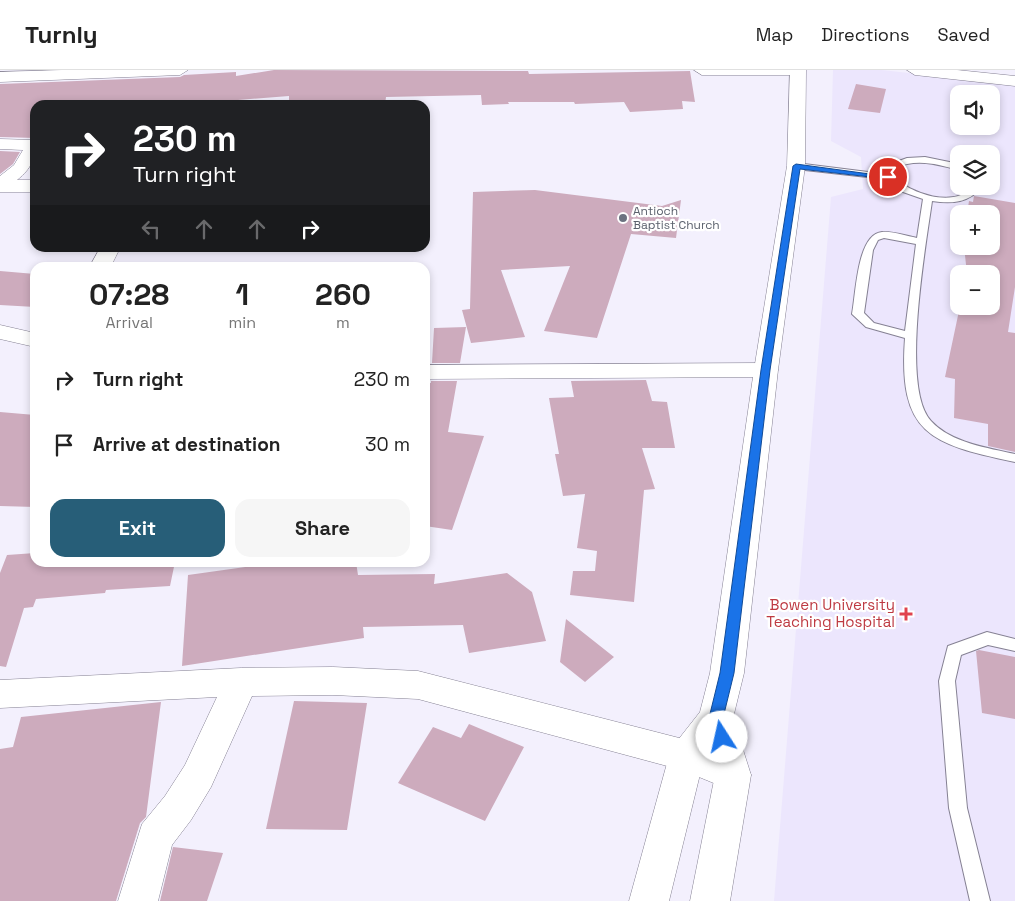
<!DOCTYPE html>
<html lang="en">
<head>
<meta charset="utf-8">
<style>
	body { margin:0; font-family:"Space Grotesk",sans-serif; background:#f6f6f6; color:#222; height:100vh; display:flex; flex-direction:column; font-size:19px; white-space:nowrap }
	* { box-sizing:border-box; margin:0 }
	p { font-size:16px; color:#767676 }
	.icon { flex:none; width:28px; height:28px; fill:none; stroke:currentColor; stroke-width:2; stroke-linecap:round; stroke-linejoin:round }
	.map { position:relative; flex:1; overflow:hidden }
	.side { position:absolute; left:30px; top:192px; width:400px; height:305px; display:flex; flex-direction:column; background:#fff; border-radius:15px; box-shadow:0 2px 8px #0003 }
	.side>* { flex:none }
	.hud { position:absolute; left:30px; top:30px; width:400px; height:152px; border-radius:15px; box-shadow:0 2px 8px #0003; background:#202124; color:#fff; overflow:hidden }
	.tools { position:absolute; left:950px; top:15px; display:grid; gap:10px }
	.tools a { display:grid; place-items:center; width:50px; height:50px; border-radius:10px; background:#fff; box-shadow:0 2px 8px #0003; font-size:25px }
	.pin { position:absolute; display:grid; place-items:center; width:42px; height:42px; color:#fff; margin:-21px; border:2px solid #fff; border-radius:50%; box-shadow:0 1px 5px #0007 }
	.me { position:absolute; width:55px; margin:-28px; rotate:350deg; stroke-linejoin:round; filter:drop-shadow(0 0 4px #0008) }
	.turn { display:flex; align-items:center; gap:18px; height:105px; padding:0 20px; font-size:22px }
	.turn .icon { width:65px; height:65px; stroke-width:2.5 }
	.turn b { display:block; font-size:35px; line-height:42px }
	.lanes { display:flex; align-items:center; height:48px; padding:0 20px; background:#0003; justify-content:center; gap:25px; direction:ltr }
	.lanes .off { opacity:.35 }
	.eta { display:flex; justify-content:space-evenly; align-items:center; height:85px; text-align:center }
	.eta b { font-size:30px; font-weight:600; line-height:35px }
	.button { display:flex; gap:10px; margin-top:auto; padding:10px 20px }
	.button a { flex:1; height:58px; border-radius:15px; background:#275e78; color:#fff; font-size:20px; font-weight:600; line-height:58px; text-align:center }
	.button a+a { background:#f6f6f6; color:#222 }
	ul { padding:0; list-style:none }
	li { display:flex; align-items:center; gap:15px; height:65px; padding:0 20px }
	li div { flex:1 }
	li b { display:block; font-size:19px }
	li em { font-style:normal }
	header { display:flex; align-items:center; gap:30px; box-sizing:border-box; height:70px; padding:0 25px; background:#fff; border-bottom:1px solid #e0e0e0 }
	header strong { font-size:24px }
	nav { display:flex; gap:28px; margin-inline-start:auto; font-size:18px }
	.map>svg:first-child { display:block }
	.built { fill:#ece6fd; fill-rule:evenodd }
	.building { fill:#cdabbd }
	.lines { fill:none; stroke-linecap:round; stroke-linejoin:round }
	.service-casing { stroke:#858193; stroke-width:2 }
	.minor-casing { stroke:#858193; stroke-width:1 }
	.trunk-casing { stroke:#858193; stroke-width:1 }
	.service { fill:#fff; fill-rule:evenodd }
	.minor { fill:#fff; fill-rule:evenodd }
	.trunk { fill:#fff; fill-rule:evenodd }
	.route { fill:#1a73e8; stroke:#114b97 }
	.worship-dot { fill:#6b7280; stroke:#fff; stroke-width:2 }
	.health-dot { fill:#e0444e; stroke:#fff; stroke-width:2 }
	.labels { text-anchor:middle; stroke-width:4.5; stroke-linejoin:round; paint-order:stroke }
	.far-worship-label { font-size:12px; fill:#5b616d; stroke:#fff; text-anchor:start }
	.health-label { font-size:15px; fill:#be3a42; stroke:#fff; text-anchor:end }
</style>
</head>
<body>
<header>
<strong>Turnly</strong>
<nav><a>Map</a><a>Directions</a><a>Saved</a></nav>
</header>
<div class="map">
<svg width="1015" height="831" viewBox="0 0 1015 831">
	<rect width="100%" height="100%" fill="#f3f0fd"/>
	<path class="built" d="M 833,0 L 882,0 L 1015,15 L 1015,831 L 774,831 L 831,127 L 863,119 L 861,87 L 831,71 ZM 959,24 L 991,24 L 991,56 L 959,56 ZM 959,84 L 991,84 L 991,116 L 959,116 ZM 959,144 L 991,144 L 991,176 L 959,176 ZM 959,204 L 991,204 L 991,236 L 959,236 Z"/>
	<path class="building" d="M 274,0 L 528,1 L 529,4 L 690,1 L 695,32 L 682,31 L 683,39 L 630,42 L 624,32 L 575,34 L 574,32 L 508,32 L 509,34 L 482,35 L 481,25 L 386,27 L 385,35 L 289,35 L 289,26 L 238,30 L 235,35 L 35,35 L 35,68 L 0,67 L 0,14 L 180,7 L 184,5 L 236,2 L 236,6 Z
		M 856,14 L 886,19 L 880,43 L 848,39 Z
		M 0,81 L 20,82 L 13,94 L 0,104 Z
		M 535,120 L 662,136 L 681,130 L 676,168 L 631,164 L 597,268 L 544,261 L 570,196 L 501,200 L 525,267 L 471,273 L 462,240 L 470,239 L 473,122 Z
		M 974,126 L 1015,133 L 1015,217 L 1008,262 L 1015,263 L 1015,382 L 988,376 L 988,354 L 954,348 L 955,309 L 945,307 L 960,236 L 991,236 L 991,204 L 967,204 L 964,176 L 991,176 L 991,144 L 967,144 L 969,131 L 973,132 Z
		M 0,201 L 35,204 L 35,237 L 0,235 Z
		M 466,257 L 460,293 L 432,293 L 434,258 Z
		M 646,310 L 652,331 L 667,332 L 675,378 L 642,378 L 655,419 L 644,420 L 634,532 L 570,525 L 573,501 L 595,501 L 597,481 L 577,478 L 585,424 L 563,426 L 555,384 L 559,384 L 549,328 L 574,327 L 571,311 Z
		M 431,311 L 457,311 L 448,362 L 484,366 L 452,460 L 425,456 L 425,312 L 431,313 Z
		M 0,342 L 35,345 L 35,437 L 0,436 Z
		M 35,483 L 35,492 L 175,492 L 170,516 L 106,520 L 105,523 L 36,529 L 33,537 L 24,538 L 6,597 L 0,596 L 0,503 L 7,485 Z
		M 280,492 L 356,492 L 358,505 L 435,504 L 434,514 L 507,503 L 532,522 L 546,571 L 469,583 L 463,555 L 363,557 L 364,568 L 182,596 L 188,505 Z
		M 566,549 L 614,587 L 585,612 L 560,592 Z
		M 979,580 L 1015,587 L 1015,649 L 982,643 L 976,581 Z
		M 294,631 L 367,633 L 347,760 L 266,759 Z
		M 161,632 L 146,747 L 140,753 L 116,831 L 0,831 L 0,679 L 13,677 L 21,647 Z
		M 469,654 L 524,677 L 485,751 L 398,713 L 433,657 L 461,668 Z
		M 173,777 L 223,783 L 207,831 L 160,831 Z"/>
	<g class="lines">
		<g class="service-casing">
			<path id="service" d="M 925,87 L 959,94 L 959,100 C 937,94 916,88 895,98 L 893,106 C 910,124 955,139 973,116 L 982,116 C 970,133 952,134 932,131 C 926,175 900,318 931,351 C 951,373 988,378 1015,384 L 1015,392 C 930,374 898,364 905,268 L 866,257 L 852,244 C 856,224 857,164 882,162 C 893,161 906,166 917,168 L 923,129 L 903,122 L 885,109 L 796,99 L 792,96 L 796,93 L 884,104 L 888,95 L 907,88 ZM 884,168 L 916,174 L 905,261 L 874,253 L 864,243 L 873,180 L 878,170 Z
				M 987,562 L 1015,569 L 1015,581 L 988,575 L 961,585 L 955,611 L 967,738 L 990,831 L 970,831 L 949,738 L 939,611 L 948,576 Z"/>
		</g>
		<g class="minor-casing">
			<path id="minor" d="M 62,0 L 188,0 L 180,5 L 0,12 L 0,2 Z
				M 694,0 L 806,0 L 798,5 L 702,5 Z
				M 907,0 L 957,0 L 1015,6 L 1015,16 L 915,5 Z
				M 0,69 L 35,70 C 35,89 32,98 17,110 L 35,110 L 35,122 L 0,122 L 0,106 L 14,95 L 23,80 L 0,79 Z
				M 100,178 L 120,178 L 110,198 L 89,198 Z
				M 0,255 L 35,263 L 35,277 L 0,269 Z
				M 766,293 L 775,295 L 778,300 L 775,305 L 766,307 L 425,309 L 425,295 Z
				M 333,597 L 418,601 L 687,670 L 746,694 L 751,705 L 746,716 L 733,721 L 682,700 L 418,629 L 333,625 L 252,626 L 211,717 L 191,750 L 172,775 L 158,831 L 118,831 L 142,754 L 165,726 L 185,695 L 217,627 L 0,638 L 0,610 L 241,598 Z"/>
		</g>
		<g class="trunk-casing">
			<path id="trunk" d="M 790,0 L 806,0 L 805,96 L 778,300 L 744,603 L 733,648 L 751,705 L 730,831 L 690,831 L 715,705 L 709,684 L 703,692 L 669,831 L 629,831 L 669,686 L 674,675 L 700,642 L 710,603 L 754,300 L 787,96 Z"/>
		</g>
		<use href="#service" class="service"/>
		<use href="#minor" class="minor"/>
		<use href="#trunk" class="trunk"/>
	</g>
	<path class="route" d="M 796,94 L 892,107 L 888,109 L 800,99 L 770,300 L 734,603 L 723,648 L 729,667 L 727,672 L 722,674 L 717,672 L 709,648 L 720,603 L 761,300 L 793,96 Z"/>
	<circle class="worship-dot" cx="623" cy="148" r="5"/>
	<path class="health-dot" d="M903.5 536.5h5v5h5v5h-5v5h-5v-5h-5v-5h5z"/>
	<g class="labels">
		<g class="far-worship-label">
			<text x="633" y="145">Antioch<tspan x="633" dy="14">Baptist Church</tspan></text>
		</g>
		<g class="health-label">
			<text x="895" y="540">Bowen University<tspan x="895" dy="17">Teaching Hospital</tspan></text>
		</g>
	</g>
</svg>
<div class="tools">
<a><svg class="icon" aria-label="sound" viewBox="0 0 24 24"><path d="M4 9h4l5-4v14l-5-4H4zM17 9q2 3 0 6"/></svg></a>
<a><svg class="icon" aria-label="layers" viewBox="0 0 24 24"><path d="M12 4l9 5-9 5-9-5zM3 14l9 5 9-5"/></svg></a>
<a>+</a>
<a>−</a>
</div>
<div class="pin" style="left:888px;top:107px;background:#d93025"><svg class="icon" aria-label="arrive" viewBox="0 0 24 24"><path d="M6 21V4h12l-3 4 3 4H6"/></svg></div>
<svg class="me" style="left:722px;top:667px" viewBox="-20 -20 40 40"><circle r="19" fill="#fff"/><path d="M0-13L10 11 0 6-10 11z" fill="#1a73e8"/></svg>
<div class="hud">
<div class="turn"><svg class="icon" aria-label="right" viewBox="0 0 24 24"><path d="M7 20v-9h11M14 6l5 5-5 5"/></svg><div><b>230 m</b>Turn right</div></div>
<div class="lanes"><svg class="icon off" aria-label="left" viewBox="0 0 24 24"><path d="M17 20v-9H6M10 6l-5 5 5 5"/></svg><svg class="icon off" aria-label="ahead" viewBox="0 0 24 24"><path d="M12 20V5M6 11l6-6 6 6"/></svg><svg class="icon off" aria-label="ahead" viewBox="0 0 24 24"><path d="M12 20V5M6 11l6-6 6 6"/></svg><svg class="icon" aria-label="right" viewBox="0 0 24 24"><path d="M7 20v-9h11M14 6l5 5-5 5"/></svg></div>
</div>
<section class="side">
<div class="eta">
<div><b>07:28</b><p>Arrival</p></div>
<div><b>1</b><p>min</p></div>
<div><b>260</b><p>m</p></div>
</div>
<ul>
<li><svg class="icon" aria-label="right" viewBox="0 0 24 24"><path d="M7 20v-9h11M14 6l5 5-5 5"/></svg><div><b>Turn right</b></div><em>230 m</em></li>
<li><svg class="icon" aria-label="arrive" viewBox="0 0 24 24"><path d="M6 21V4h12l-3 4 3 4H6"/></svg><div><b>Arrive at destination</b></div><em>30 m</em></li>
</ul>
<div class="button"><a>Exit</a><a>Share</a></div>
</section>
</div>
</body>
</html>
